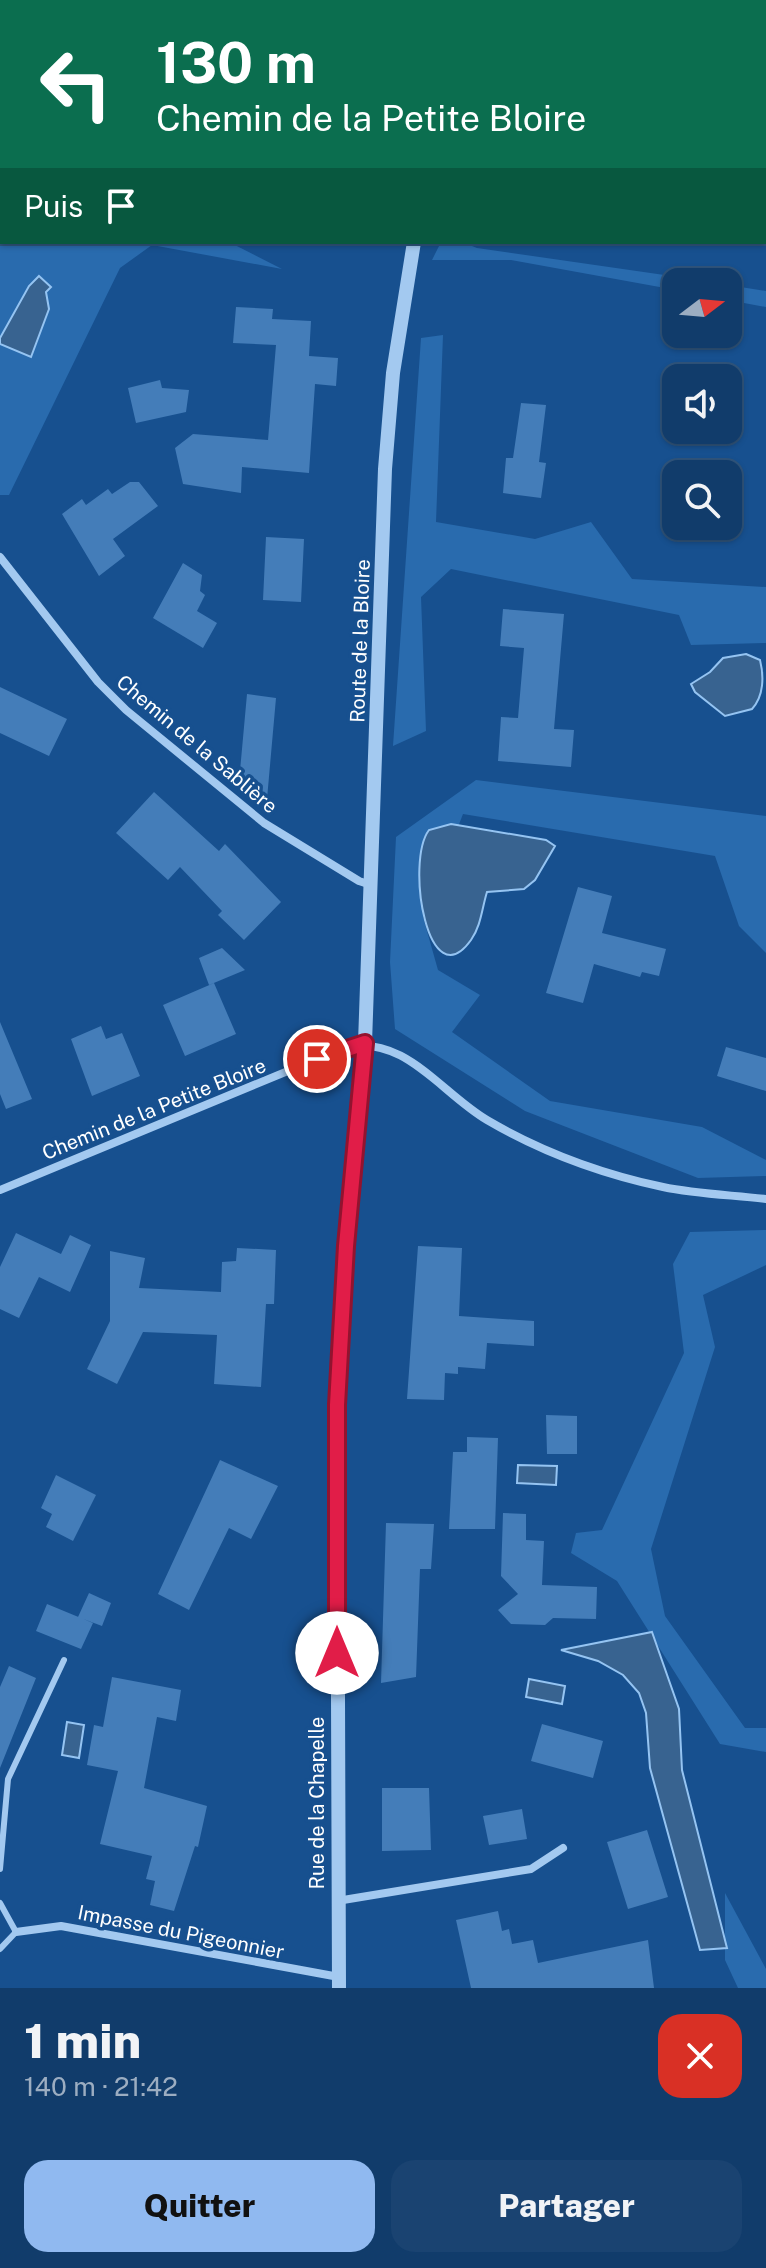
<!DOCTYPE html>
<html lang="fr">
<head>
<meta charset="utf-8">
<style>
	body { margin:0; font-family:"Public Sans",sans-serif; background:#1a4371; color:#f1f3f6; height:100vh; display:flex; flex-direction:column; font-size:30px; white-space:nowrap }
	* { box-sizing:border-box; margin:0 }
	p { font-size:26px; color:#9cadc1 }
	.icon { flex:none; width:44px; height:44px; fill:none; stroke:currentColor; stroke-width:2; stroke-linecap:round; stroke-linejoin:round }
	.map { position:relative; height:1988px; overflow:hidden }
	.drawer { display:flex; flex-direction:column; background:#113c6b; flex:1 }
	.drawer>* { flex:none }
	.top-card { position:absolute; left:0px; top:0px; width:766px; height:244px; box-shadow:0 2px 6px #0004,0 0 0 2px #30567e; background:#0b6e4f; color:#fff; overflow:hidden }
	.needle { width:52px; rotate:74deg }
	.controls { position:absolute; left:662px; top:268px; display:grid; gap:16px }
	.controls a { display:grid; place-items:center; width:80px; height:80px; border-radius:16px; background:#113c6b; box-shadow:0 2px 6px #0004,0 0 0 2px #30567e; font-size:40px }
	.pin { position:absolute; display:grid; place-items:center; width:68px; height:68px; color:#fff; margin:-34px; border:4px solid #fff; border-radius:50%; box-shadow:0 2px 8px #0007 }
	.me { position:absolute; width:88px; margin:-44px; rotate:0deg; stroke-linejoin:round; filter:drop-shadow(0 0 6px #0008) }
	.turn { display:flex; align-items:center; gap:28px; height:168px; padding:0 24px; font-size:36px }
	.turn .icon { width:104px; height:104px; stroke-width:2.5 }
	.turn b { display:block; font-size:56px; line-height:68px }
	.then { display:flex; align-items:center; height:76px; padding:0 24px; background:#0003; gap:16px; font-size:30px }
	.round { display:grid; place-items:center; flex:none; width:84px; height:84px; border-radius:24px; background:#1a4371 }
	.head { display:flex; align-items:center; justify-content:space-between; height:136px; padding:0 24px }
	h1 { font-size:48px; font-weight:800; line-height:60px }
	.button { display:flex; gap:16px; margin-top:auto; padding:16px 24px }
	.button a { flex:1; height:92px; border-radius:24px; background:#90b9f0; color:#111; font-size:32px; font-weight:800; line-height:92px; text-align:center }
	.button a+a { background:#1a4371; color:#f1f3f6 }
	.map>svg:first-child { display:block }
	.green { fill:#296bae }
	.water { fill:#386390; stroke:#95c4f2; stroke-width:2 }
	.building { fill:#447db9 }
	.lines { fill:none; stroke-linecap:round; stroke-linejoin:round }
	.path { stroke:#a3c9f0; stroke-width:5; stroke-dasharray:4 6; stroke-linecap:butt }
	.service { stroke:#a3c9f0; stroke-width:6 }
	.minor { stroke:#a3c9f0; stroke-width:8 }
	.tertiary { stroke:#a3c9f0; stroke-width:14 }
	.route-casing { stroke:#92132f; stroke-width:20 }
	.route { stroke:#e11d48; stroke-width:14 }
	.labels { text-anchor:middle; stroke-width:7; stroke-linejoin:round; paint-order:stroke }
	.street-label { font-size:20px; fill:#fff; stroke:#17508f }
</style>
</head>
<body>
<div class="map">
<svg width="766" height="1988" viewBox="0 0 766 1988">
	<rect width="100%" height="100%" fill="#17508f"/>
	<path class="green" d="M 0,0 L 93,2 L 2,2 L 2,242 L 229,242 L 282,269 L 152,245 L 120,268 L 9,495 L 0,495 Z
		M 218,0 L 492,0 L 491,2 Z
		M 441,242 L 462,242 L 477,248 L 713,282 L 676,282 L 676,290 L 511,260 L 432,260 Z
		M 728,285 L 766,291 L 766,307 L 728,300 Z
		M 443,335 L 436,522 L 535,539 L 591,522 L 632,579 L 766,587 L 766,643 L 691,645 L 679,615 L 451,569 L 421,597 L 426,731 L 393,746 L 421,338 Z
		M 476,780 L 766,816 L 766,953 L 739,926 L 715,856 L 463,814 L 423,917 L 438,970 L 480,995 L 452,1032 L 550,1101 L 702,1127 L 766,1160 L 766,1176 L 698,1178 L 525,1111 L 395,1029 L 390,962 L 396,837 Z
		M 766,1230 L 766,1265 L 703,1295 L 715,1347 L 651,1549 L 665,1616 L 745,1728 L 766,1728 L 766,1752 L 720,1744 L 617,1581 L 571,1553 L 576,1533 L 602,1530 L 684,1353 L 673,1264 L 690,1232 Z
		M 725,1893 L 766,1969 L 766,1988 L 738,1988 L 725,1960 Z"/>
	<path class="water" d="M 39,276 L 51,287 L 46,292 L 49,309 L 31,357 L 0,344 L 0,338 L 29,286 Z
		M 746,654 L 760,660 C 764,676 764,696 752,709 L 725,716 L 695,692 L 691,684 L 710,672 L 723,658 Z
		M 451,824 L 546,840 L 555,846 L 535,880 L 524,889 L 487,892 C 482,908 481,926 471,940 C 428,1000 405,862 429,830 Z
		M 518,1465 L 557,1466 L 556,1485 L 517,1483 Z
		M 652,1632 L 679,1709 L 682,1770 L 727,1948 L 700,1950 L 650,1768 L 646,1713 L 639,1693 L 623,1675 L 598,1661 L 561,1650 Z
		M 529,1679 L 565,1686 L 562,1704 L 526,1697 Z
		M 67,1722 L 84,1725 L 79,1758 L 62,1755 Z"/>
	<path class="building" d="M 236,307 L 273,309 L 272,319 L 311,321 L 309,356 L 338,358 L 336,386 L 315,384 L 309,473 L 242,467 L 241,493 L 183,484 L 175,448 L 193,434 L 268,440 L 276,345 L 233,343 Z
		M 160,380 L 162,388 L 189,390 L 186,412 L 136,423 L 128,388 Z
		M 521,403 L 546,405 L 539,462 L 546,463 L 541,498 L 503,493 L 506,458 L 513,458 Z
		M 130,482 L 139,482 L 158,506 L 113,539 L 125,556 L 99,576 L 62,514 L 82,499 L 86,505 L 108,489 L 112,494 Z
		M 266,537 L 304,539 L 301,602 L 263,600 Z
		M 183,563 L 202,575 L 200,591 L 205,595 L 197,611 L 217,623 L 203,648 L 153,618 Z
		M 503,609 L 564,614 L 554,729 L 574,730 L 571,767 L 498,761 L 501,717 L 518,718 L 524,648 L 500,646 Z
		M 0,687 L 67,719 L 49,756 L 0,733 Z
		M 247,694 L 276,698 L 267,799 L 239,782 Z
		M 154,792 L 219,851 L 225,844 L 281,902 L 244,940 L 218,915 L 222,911 L 180,867 L 168,880 L 116,833 Z
		M 578,887 L 612,896 L 602,933 L 666,949 L 659,976 L 642,972 L 640,977 L 594,964 L 583,1003 L 546,993 Z
		M 222,948 L 245,970 L 209,985 L 199,958 Z
		M 214,983 L 236,1034 L 185,1056 L 163,1005 Z
		M 0,1022 L 32,1099 L 6,1109 L 0,1094 Z
		M 101,1026 L 106,1039 L 122,1033 L 140,1076 L 92,1096 L 71,1039 Z
		M 726,1047 L 766,1058 L 766,1091 L 717,1076 Z
		M 16,1233 L 61,1254 L 70,1235 L 91,1245 L 70,1292 L 39,1277 L 19,1318 L 0,1309 L 0,1267 Z
		M 418,1246 L 462,1248 L 459,1316 L 534,1321 L 534,1346 L 487,1343 L 485,1369 L 458,1367 L 458,1374 L 445,1373 L 444,1400 L 407,1399 Z
		M 237,1248 L 276,1250 L 274,1304 L 266,1304 L 261,1387 L 214,1384 L 217,1335 L 143,1332 L 117,1384 L 87,1369 L 110,1321 L 110,1251 L 145,1258 L 139,1288 L 221,1292 L 222,1262 L 236,1261 Z
		M 546,1415 L 577,1416 L 577,1454 L 547,1454 Z
		M 467,1437 L 498,1438 L 495,1529 L 449,1529 L 453,1452 L 467,1452 Z
		M 220,1460 L 278,1486 L 251,1539 L 229,1528 L 189,1610 L 158,1594 Z
		M 56,1475 L 96,1495 L 73,1541 L 46,1527 L 52,1514 L 41,1508 Z
		M 503,1513 L 526,1514 L 526,1540 L 544,1541 L 542,1585 L 597,1587 L 596,1619 L 553,1618 L 545,1625 L 511,1624 L 498,1610 L 518,1594 L 501,1576 Z
		M 386,1523 L 434,1524 L 431,1569 L 420,1569 L 416,1677 L 381,1683 Z
		M 89,1593 L 111,1603 L 102,1626 L 78,1617 Z
		M 47,1604 L 93,1623 L 81,1649 L 36,1631 Z
		M 9,1666 L 36,1678 L 0,1768 L 0,1687 Z
		M 112,1677 L 181,1690 L 176,1721 L 157,1717 L 144,1788 L 207,1806 L 198,1847 L 195,1846 L 174,1911 L 150,1905 L 155,1881 L 146,1879 L 152,1856 L 100,1844 L 118,1771 L 87,1765 L 94,1725 L 103,1727 Z
		M 542,1724 L 603,1741 L 593,1778 L 531,1761 Z
		M 382,1788 L 429,1788 L 431,1850 L 382,1851 Z
		M 522,1809 L 527,1839 L 489,1845 L 483,1816 Z
		M 647,1830 L 668,1897 L 628,1909 L 607,1842 Z
		M 498,1911 L 502,1931 L 509,1929 L 512,1944 L 533,1940 L 538,1963 L 648,1940 L 654,1988 L 471,1988 L 456,1920 Z"/>
	<g class="lines">
		<path class="path" d="M 333,0 L 337,2"/>
		<path class="service" d="M 0,1869 L 8,1779 L 64,1660
			M 0,1903 L 16,1932 L 0,1949"/>
		<path class="minor" d="M 0,557 L 98,682 L 126,710 L 264,823 L 359,881 L 371,885
			M 0,1190 L 346,1047 C 405,1035 441,1093 487,1120 C 540,1151 602,1174 663,1187 C 696,1194 732,1195 766,1199
			M 337,1901 L 531,1869 L 563,1848
			M 16,1932 L 61,1926 L 339,1977"/>
		<path class="tertiary" d="M 513,2 L 514,0
			M 339,1988 L 337,1405 L 346,1246 L 365,1043 L 385,469 L 393,373 L 414,242"/>
	</g>
	<g class="lines">
		<g class="route-casing">
			<path id="route" d="M 317,1059 L 365,1043 L 346,1246 L 337,1405 L 337,1653"/>
		</g>
		<use href="#route" class="route"/>
	</g>
	<g class="labels">
		<g class="street-label">
			<text transform="translate(360 641) rotate(-88)" y="7">Route de la Bloire</text>
			<text transform="translate(197 744) rotate(40)" y="7">Chemin de la Sablière</text>
			<text transform="translate(154 1109) rotate(-22)" y="7">Chemin de la Petite Bloire</text>
			<text transform="translate(317 1803) rotate(-90)" y="7">Rue de la Chapelle</text>
			<text transform="translate(181 1932) rotate(11)" y="7">Impasse du Pigeonnier</text>
		</g>
	</g>
</svg>
<div class="controls">
<a><svg class="needle" viewBox="-14 -14 28 28"><path d="M0-13l5 13h-10z" fill="#e53935"/><path d="M0 13l5-13h-10z" fill="#9cadc1"/></svg></a>
<a><svg class="icon" aria-label="sound" viewBox="0 0 24 24"><path d="M4 9h4l5-4v14l-5-4H4zM17 9q2 3 0 6"/></svg></a>
<a><svg class="icon" aria-label="search" viewBox="0 0 24 24"><circle cx="10" cy="10" r="6"/><path d="M15 15l6 6"/></svg></a>
</div>
<div class="pin" style="left:317px;top:1059px;background:#d93025"><svg class="icon" aria-label="arrive" viewBox="0 0 24 24"><path d="M6 21V4h12l-3 4 3 4H6"/></svg></div>
<svg class="me" style="left:337px;top:1653px" viewBox="-20 -20 40 40"><circle r="19" fill="#fff"/><path d="M0-13L10 11 0 6-10 11z" fill="#e11d48"/></svg>
<div class="top-card">
<div class="turn"><svg class="icon" aria-label="left" viewBox="0 0 24 24"><path d="M17 20v-9H6M10 6l-5 5 5 5"/></svg><div><b>130 m</b>Chemin de la Petite Bloire</div></div>
<div class="then">Puis<svg class="icon" aria-label="arrive" viewBox="0 0 24 24"><path d="M6 21V4h12l-3 4 3 4H6"/></svg></div>
</div>
</div>
<section class="drawer">
<div class="head"><div><h1>1 min</h1><p>140 m · 21:42</p></div><a class="round" style="background:#d93025;color:#fff"><svg class="icon" aria-label="close" viewBox="0 0 24 24"><path d="M6 6l12 12M18 6L6 18"/></svg></a></div>
<div class="button"><a>Quitter</a><a>Partager</a></div>
</section>
</body>
</html>
